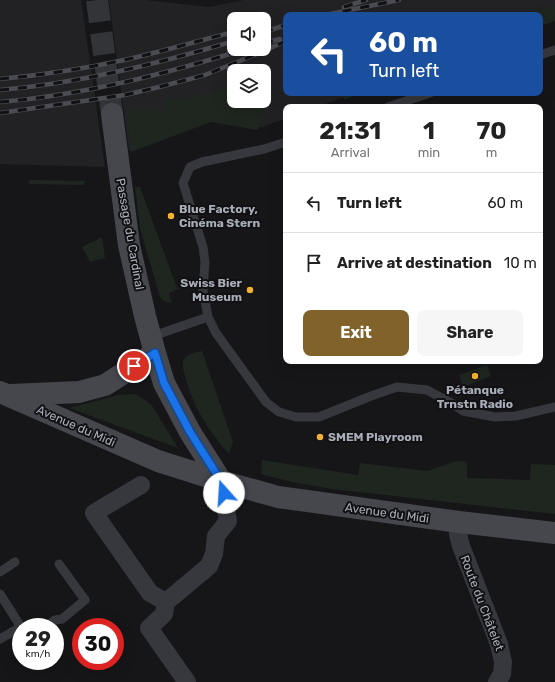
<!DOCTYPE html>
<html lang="en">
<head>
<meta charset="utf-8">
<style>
	body { margin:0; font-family:Rubik,sans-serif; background:#f6f6f6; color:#222; height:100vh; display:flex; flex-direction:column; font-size:15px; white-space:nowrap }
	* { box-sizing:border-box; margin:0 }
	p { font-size:13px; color:#767676 }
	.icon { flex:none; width:22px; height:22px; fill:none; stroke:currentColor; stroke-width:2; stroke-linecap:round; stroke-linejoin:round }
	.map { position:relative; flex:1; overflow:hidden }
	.side { position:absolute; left:283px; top:104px; width:260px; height:260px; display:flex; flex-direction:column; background:#fff; border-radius:8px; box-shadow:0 4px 16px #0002 }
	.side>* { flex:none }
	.hud { position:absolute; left:283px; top:12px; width:260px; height:84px; border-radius:8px; box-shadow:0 4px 16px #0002; background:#1a4fa0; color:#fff; overflow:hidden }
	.tools { position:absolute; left:227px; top:12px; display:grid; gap:8px }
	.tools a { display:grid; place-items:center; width:44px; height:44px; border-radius:8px; background:#fff; box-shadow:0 4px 16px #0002; font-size:20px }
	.speed { position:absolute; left:12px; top:618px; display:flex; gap:8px; font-size:20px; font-weight:700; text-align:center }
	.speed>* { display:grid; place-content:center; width:52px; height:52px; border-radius:50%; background:#fff; box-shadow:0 4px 16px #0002; line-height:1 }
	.speed small { font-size:10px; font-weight:400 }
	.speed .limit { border:6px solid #d22; background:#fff; color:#111 }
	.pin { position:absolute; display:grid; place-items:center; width:34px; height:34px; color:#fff; margin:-17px; border:2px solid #fff; border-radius:50%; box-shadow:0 1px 4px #0007 }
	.me { position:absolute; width:44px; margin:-22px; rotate:341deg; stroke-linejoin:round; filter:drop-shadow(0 0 3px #0008) }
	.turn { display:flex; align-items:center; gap:14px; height:84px; padding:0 20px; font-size:18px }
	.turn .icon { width:52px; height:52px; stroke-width:2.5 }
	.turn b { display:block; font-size:28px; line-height:34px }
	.eta { display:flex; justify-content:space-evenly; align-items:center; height:68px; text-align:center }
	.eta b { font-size:24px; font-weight:700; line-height:28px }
	.primary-button { display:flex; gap:8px; margin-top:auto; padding:8px 20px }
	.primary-button a { flex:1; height:46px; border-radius:8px; background:#80622a; color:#fff; font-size:16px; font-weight:700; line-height:46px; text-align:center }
	.primary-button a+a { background:#f6f6f6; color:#222 }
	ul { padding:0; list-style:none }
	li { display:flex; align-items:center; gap:12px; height:60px; padding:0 20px; border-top:1px solid #e0e0e0 }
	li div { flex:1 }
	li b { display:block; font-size:15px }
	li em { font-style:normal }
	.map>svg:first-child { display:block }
	.built { fill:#222225; fill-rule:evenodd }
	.green { fill:#1e261f }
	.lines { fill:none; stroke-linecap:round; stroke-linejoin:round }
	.secondary-tunnel { stroke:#333438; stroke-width:22; stroke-dasharray:22 11; stroke-linecap:butt }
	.lane { stroke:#37383d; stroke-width:9 }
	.street { stroke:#37383d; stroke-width:18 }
	.secondary { stroke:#45474d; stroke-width:22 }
	.rail-casing { stroke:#4a4c52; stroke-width:4.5 }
	.rail { stroke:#111113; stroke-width:3; stroke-dasharray:9; stroke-linecap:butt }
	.route-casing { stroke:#114b97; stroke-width:10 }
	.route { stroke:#1a73e8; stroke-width:7 }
	.poi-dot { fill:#f2b134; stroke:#111113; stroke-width:1.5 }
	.labels { text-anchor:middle; stroke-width:4; stroke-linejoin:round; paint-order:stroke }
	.poi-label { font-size:12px; font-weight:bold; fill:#a8adb8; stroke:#111113; text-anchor:start }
	.street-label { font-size:12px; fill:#a8adb8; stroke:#111113 }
</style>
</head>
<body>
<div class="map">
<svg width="555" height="682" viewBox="0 0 555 682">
	<rect width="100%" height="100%" fill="#161618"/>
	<path class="built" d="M 0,0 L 81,0 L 105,167 L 0,164 Z
		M 109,0 L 146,0 L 209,7 L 244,0 L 555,0 L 555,18 L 540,15 L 286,15 L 286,93 L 355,93 L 317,107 L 286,107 L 286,118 L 262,127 L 210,119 L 129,151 ZM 234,19 L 264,19 L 264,49 L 234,49 ZM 234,71 L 264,71 L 264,101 L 234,101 Z"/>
	<path class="green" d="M 555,6 L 555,21 L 540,26 L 540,15 L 522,15 Z
		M 234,86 L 234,101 L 256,101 L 256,102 L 265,103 L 258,130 L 211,122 L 131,152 L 126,109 L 165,111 L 165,98 L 188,99 Z
		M 342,93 L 361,93 L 344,100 Z
		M 29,180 L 85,181 L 84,185 L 29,184 Z
		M 135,187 L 140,187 L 177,288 L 181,288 L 169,293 L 172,303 L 164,301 L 160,297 L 140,228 Z
		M 102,237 L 105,258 L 90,262 L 82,247 Z
		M 202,351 L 233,442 L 229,454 C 208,430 193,407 185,376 C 184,370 180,363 185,358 C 188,354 196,352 202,351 Z
		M 487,365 L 491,376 L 463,387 L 459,375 Z
		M 136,394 L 151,404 L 178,448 L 69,408 L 119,395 Z
		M 262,460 L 358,475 L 360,463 L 427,471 L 456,461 L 467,462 L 467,478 L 530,480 L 531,464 L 555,465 L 555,514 L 332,489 L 292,482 L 261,474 Z"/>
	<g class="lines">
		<path class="secondary-tunnel" d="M 97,0 L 112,114"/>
		<path class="lane" d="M 540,55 L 555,50
			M 388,107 L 430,93
			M 208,317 L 203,290 L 205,262 L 203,247 L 183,183 L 190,167 L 202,162 L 264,149 L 286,142
			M 150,337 L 208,317 L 216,333 L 266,402 L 279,412 L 296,417 L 319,417 L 371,396 L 397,387 L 427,390 L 453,404 L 463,411 L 495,417 L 516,416 L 555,407
			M 0,572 L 15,562
			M 0,594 L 21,627
			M 45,627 L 55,620 L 62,619 L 85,600 L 59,564
			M 0,639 L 21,627"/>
		<path class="street" d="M 141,485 L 94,513 L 150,593 L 166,602 L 164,614 L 149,628 L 187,682
			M 459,522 L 458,534 L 461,546 L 499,644 L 503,662 L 502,674 L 497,682
			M 166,602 L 209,566 L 214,554 L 216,536 L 228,521 L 221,481"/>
		<path class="secondary" d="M 112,114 L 129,245 L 145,316 L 155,353 L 164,383 L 190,432 L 221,481
			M 0,392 L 158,461 L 221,481 L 278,497 L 459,522 L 555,533
			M 11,395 L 79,392 L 105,385 L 155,353"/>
		<g class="rail-casing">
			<path id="rail" d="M 344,7 L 366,0
				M 325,15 L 399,0
				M 264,32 L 286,25
				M 264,43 L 280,39
				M 0,79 C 42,75 83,69 124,60 C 161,52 197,41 234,32
				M 0,90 C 80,83 157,64 234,41
				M 0,102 C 84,95 165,74 246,49
				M 0,113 L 125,95 L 159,87 L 205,75 L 257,54 L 286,41"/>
		</g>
		<use href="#rail" class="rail"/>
	</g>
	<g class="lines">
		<g class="route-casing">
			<path id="route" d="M 134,366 L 155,353 L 164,383 L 190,432 L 221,481 L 224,493"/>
		</g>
		<use href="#route" class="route"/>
	</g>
	<g class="poi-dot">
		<circle cx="171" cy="216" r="4"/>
		<circle cx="250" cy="290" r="4"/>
		<circle cx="475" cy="376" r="4"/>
		<circle cx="320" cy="437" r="4"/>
	</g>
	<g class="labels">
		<g class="poi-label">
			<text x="179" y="213">Blue Factory,<tspan x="179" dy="14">Cinéma Stern</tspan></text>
			<text x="242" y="287" text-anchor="end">Swiss Bier<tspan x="242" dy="14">Museum</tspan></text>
			<text x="475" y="394" text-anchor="middle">Pétanque<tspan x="475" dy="14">Trnstn Radio</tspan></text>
			<text x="328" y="441">SMEM Playroom</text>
		</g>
		<g class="street-label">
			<text transform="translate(130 234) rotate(80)" y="4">Passage du Cardinal</text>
			<text transform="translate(76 426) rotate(24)" y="4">Avenue du Midi</text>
			<text transform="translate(387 513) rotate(8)" y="4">Avenue du Midi</text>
			<text transform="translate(482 603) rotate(69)" y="4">Route du Châtelet</text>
		</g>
	</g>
</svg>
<div class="tools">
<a><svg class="icon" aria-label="sound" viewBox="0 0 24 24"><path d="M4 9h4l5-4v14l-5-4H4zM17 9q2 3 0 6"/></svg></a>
<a><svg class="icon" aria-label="layers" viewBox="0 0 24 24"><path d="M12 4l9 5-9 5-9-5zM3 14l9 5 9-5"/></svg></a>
</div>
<div class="speed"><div>29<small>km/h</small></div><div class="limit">30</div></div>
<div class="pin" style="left:134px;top:366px;background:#d93025"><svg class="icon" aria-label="arrive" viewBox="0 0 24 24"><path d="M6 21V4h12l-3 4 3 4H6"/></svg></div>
<svg class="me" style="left:224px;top:493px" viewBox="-20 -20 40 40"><circle r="19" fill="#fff"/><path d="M0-13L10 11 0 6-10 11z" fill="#1a73e8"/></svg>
<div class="hud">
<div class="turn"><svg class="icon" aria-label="left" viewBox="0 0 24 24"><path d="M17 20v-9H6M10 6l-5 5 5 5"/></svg><div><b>60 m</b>Turn left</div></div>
</div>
<section class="side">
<div class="eta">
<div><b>21:31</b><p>Arrival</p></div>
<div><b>1</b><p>min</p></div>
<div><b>70</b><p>m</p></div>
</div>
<ul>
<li><svg class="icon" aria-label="left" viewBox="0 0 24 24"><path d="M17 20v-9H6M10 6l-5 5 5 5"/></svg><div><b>Turn left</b></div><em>60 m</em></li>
<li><svg class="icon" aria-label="arrive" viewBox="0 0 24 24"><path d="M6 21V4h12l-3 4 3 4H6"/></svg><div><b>Arrive at destination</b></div><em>10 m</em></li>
</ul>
<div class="primary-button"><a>Exit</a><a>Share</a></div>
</section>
</div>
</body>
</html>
